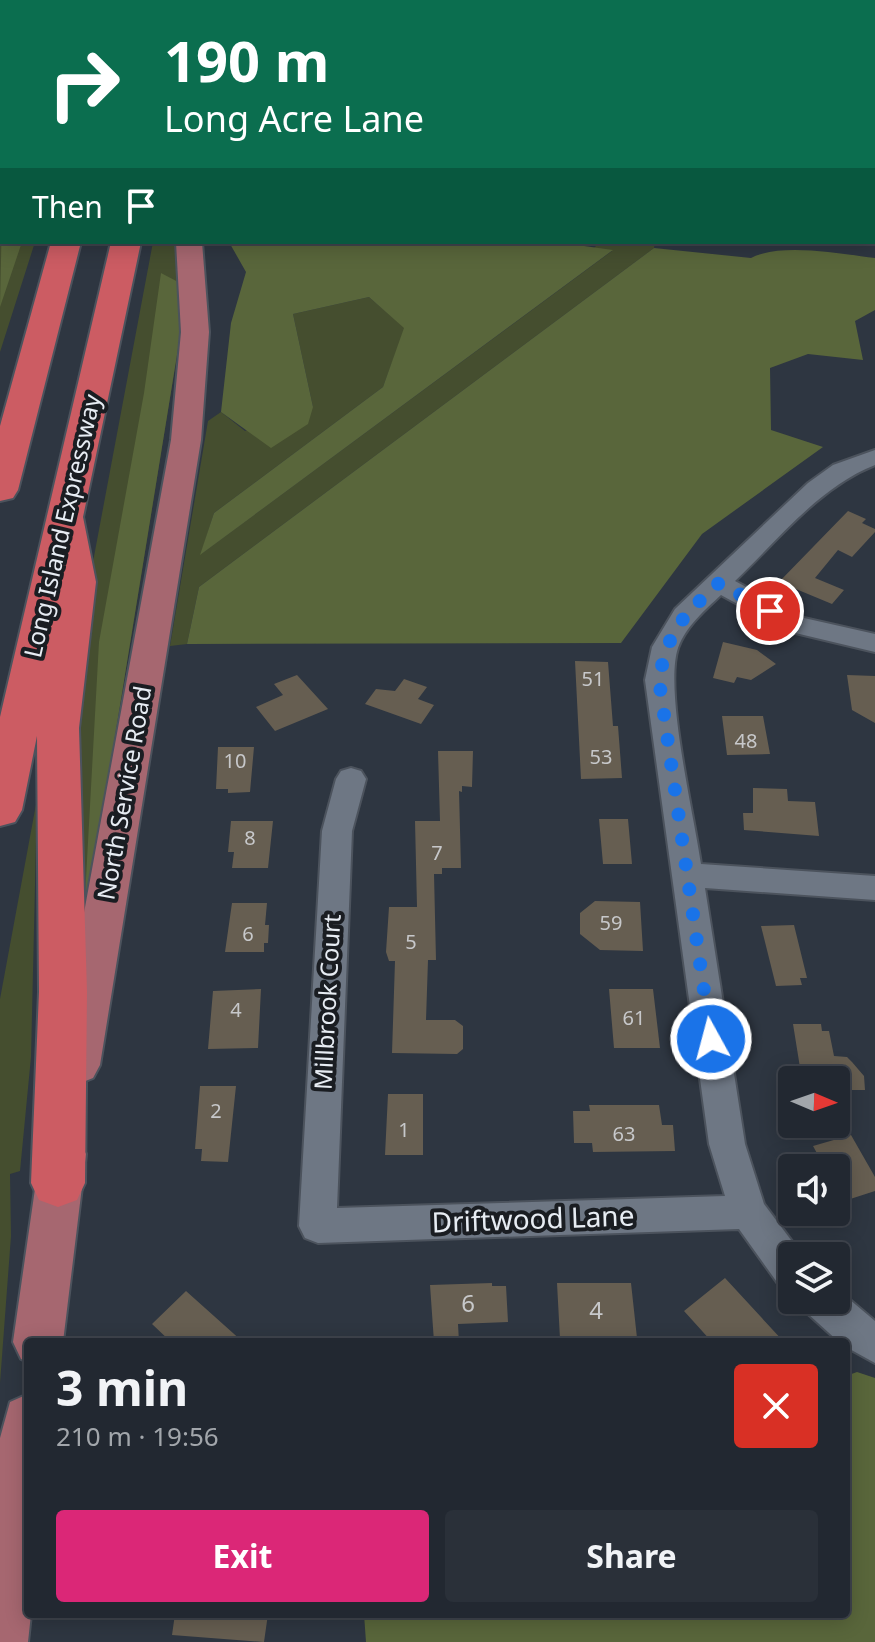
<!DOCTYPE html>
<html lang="en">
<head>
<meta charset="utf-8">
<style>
	body { margin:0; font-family:"Noto Sans",sans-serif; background:#2a3039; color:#f1f3f6; height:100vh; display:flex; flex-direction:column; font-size:30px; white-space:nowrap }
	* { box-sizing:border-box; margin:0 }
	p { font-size:26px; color:#a2a6ab }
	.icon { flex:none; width:44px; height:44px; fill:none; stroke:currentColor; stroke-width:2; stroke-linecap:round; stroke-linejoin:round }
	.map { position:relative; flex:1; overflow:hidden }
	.drawer { position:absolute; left:24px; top:1338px; width:826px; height:280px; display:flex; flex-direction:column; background:#222831; border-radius:8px; box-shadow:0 4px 20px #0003,0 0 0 2px #3f444d }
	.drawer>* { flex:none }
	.hud { position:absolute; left:0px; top:0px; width:876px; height:244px; box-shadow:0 4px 20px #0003,0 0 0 2px #3f444d; background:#0b6e4f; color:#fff; overflow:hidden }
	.needle { width:52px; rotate:92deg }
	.buttons { position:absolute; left:778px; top:1066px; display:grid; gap:16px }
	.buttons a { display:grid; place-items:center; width:72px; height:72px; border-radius:8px; background:#222831; box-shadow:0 4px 20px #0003,0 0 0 2px #3f444d; font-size:40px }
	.pin { position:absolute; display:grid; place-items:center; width:68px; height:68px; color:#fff; margin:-34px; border:4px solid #fff; border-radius:50%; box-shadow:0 2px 8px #0007 }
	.me { position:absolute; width:88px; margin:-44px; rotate:353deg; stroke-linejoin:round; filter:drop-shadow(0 0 6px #0008) }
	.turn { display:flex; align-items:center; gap:28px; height:168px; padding:0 32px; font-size:36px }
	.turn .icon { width:104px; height:104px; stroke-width:2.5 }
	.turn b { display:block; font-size:56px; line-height:68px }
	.then { display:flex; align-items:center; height:76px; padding:0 32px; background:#0003; gap:16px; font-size:30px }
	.round { display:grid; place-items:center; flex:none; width:84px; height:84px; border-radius:8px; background:#2a3039 }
	.headline { display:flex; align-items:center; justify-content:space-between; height:136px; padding:0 32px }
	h1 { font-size:48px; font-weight:700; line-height:60px }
	.cta { display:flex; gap:16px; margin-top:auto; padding:16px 32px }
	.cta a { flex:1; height:92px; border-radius:8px; background:#db2777; color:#fff; font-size:32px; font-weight:700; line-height:92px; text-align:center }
	.cta a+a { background:#2a3039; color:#f1f3f6 }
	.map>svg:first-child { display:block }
	.green { fill:#454e2f }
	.forest { fill:#59663b }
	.building { fill:#665e51 }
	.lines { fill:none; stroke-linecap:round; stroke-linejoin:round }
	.minor-casing { stroke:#4c535d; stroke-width:4 }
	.major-casing { stroke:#4c535d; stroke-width:4 }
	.highway-casing { stroke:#4c535d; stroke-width:4 }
	.minor { fill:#6e7784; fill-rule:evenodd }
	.major { fill:#a66770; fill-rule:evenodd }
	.highway { fill:#cc5c63; fill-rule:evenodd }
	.route { stroke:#1a73e8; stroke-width:14; stroke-dasharray:0 25.2 }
	.labels { text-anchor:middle; stroke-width:8; stroke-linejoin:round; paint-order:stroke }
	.number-label { font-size:20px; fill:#c7c8ca }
	.street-label { font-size:24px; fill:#e7ecf3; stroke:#1a1d22 }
	.near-number-label { font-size:24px; fill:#c7c8ca }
	.near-street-label { font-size:28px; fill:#e7ecf3; stroke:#1a1d22 }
</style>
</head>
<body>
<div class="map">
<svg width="875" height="1642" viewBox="0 0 875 1642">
	<rect width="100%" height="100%" fill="#2e3641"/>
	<path class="green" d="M 0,221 L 2,242 L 35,242 L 0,352 Z
		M 153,242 L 178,242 L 182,324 L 83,933 L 77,738 L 83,615 Z
		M 600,242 L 655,242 L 654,248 L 199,587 L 187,644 L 170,646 L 208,421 L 221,412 L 245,431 L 313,407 L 293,314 L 369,297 L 405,328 L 383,387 L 214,513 L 201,554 L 612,251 L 594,248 Z
		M 37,799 L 31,1057 L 20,1171 L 10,1174 L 11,1236 L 0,1383 L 0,999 Z"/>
	<path class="forest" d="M 2,213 L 2,242 L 22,242 L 0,307 Z
		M 229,242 L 555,242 L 613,250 L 200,555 L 214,513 L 383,387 L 404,328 L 369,297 L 293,314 L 313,407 L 308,424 L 271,448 L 221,412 L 231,323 L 246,272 Z
		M 654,248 L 751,258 C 781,242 841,254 875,258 L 875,310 L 855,321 L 863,360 L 808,354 L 770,368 L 771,430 L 823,447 L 702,534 L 621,643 L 187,644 L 199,587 Z
		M 161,273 L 180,283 L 182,324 L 83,933 L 99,642 L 144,393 Z
		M 857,1372 L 875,1378 L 875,1642 L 366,1642 L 364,1614 L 846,1614 L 846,1376 Z"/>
	<path class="building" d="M 848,511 L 866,519 L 862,523 L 875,529 L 875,532 L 852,557 L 838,550 L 815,578 L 844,590 L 832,604 L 779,582 Z
		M 723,642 L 757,650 L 776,664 L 751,680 L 737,677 L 734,683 L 713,678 Z
		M 575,661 L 608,662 L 613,726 L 618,726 L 622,778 L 581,779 Z
		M 297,675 L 328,709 L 275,731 L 256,707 L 283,695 L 274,684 Z
		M 847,675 L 875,676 L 875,723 L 852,710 Z
		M 404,679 L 427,687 L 418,699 L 434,705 L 421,724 L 365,704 L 376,689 L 395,691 Z
		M 722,716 L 763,716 L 770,754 L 727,755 Z
		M 218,747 L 254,747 L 250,792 L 228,793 L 228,789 L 216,789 Z
		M 438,751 L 473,751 L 472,787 L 462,786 L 462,792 L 459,791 L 461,868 L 442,868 L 442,874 L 434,874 L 436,960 L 428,960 L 426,1020 L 455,1020 L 463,1026 L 463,1049 L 457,1054 L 392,1053 L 395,961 L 389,961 L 386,952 L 389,907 L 417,907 L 415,821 L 440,821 Z
		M 753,788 L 787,789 L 788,801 L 815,802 L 819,836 L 744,830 L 743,813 L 753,813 Z
		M 599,819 L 628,819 L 632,864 L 603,864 Z
		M 231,821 L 273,821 L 268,868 L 232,868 L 234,852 L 228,852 Z
		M 595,901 L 640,902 L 643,951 L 600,950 L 580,934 L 580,913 Z
		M 232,903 L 267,903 L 265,925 L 269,925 L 268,943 L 264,943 L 264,952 L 225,952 Z
		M 794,925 L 807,978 L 800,978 L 802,985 L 776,986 L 761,926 Z
		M 261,989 L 258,1048 L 208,1049 L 213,991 Z
		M 609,989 L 653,989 L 660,1048 L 614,1048 Z
		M 793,1024 L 821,1024 L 822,1031 L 829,1031 L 834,1056 L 847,1057 L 852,1062 L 864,1076 L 865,1090 L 836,1090 L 836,1080 L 802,1080 Z
		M 200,1086 L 236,1086 L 228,1162 L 201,1161 L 202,1149 L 195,1149 Z
		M 388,1094 L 423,1094 L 423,1155 L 385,1155 Z
		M 589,1105 L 659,1105 L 662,1125 L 673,1125 L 675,1151 L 593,1152 L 592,1143 L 574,1143 L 573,1111 L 590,1111 Z
		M 851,1135 L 875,1177 L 875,1191 L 841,1202 L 836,1192 L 836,1168 L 825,1168 L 813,1146 Z
		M 725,1278 L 784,1342 L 712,1342 L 684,1311 Z
		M 492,1283 L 492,1286 L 506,1286 L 508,1322 L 458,1324 L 459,1342 L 434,1342 L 430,1285 Z
		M 557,1283 L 631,1283 L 637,1338 L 560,1339 Z
		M 186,1291 L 243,1342 L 171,1342 L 152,1324 Z
		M 175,1614 L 268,1614 L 264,1642 L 172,1635 Z"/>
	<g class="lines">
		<g class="minor-casing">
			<path id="minor" d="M 371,0 L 387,0 L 387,2 L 371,2 Z
				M 874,180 L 875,180 L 875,192 L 874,192 Z
				M 875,450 L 875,465 C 819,487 778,540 735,581 L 804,618 L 875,634 L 875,652 L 787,631 L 721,595 C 705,610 686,626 678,648 C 664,690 694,815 701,864 L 875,876 L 875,900 L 705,888 L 745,1144 L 764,1204 L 803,1256 L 792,1256 L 792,1290 L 779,1285 L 739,1229 L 318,1243 L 305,1238 L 299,1226 L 322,831 L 336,779 L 341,771 L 351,768 L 361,771 L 366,779 L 352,831 L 337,1208 L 725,1196 L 709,1144 L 645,680 L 652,647 L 675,609 L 808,483 L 833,465 Z
				M 836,1288 L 875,1321 L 875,1363 L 846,1347 L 846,1342 L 839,1342 L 807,1313 L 802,1300 L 836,1300 Z"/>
		</g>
		<g class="major-casing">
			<path id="major" d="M 53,0 L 73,0 L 52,2 Z
				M 208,0 L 228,0 L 228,2 L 208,2 Z
				M 0,174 L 2,174 L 0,194 Z
				M 176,242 L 202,242 L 209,332 L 201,440 L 100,1065 L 93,1078 L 78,1084 L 63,1078 L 56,1065 L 171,440 L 181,332 Z
				M 63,1134 L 79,1140 L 86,1154 L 63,1342 L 28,1342 L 28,1362 L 21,1359 L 13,1342 L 40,1154 L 47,1140 Z
				M 28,1394 L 28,1614 L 31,1614 L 28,1642 L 0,1642 L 0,1438 L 10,1402 Z"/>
		</g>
		<g class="highway-casing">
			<path id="highway" d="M 117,0 L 141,0 L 141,2 L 117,2 Z
				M 166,0 L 190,0 L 190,2 L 166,2 Z
				M 51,242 L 81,242 L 18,490 L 13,498 L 0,501 L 0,426 Z
				M 111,242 L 141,242 L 83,517 L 96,582 L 79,728 L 87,992 L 85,1183 L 77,1200 L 58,1207 L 39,1200 L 31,1183 L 39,992 L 37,736 L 22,810 L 15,822 L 0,826 L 0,717 Z"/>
		</g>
		<use href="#minor" class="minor"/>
		<use href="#major" class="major"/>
		<use href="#highway" class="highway"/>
	</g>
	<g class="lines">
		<path class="route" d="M 711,1039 L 659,680 C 668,630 682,617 719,583 L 770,611"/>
	</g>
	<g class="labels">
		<g class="number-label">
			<text x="593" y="686">51</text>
			<text x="746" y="748">48</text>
			<text x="601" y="764">53</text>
			<text x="235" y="768">10</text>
			<text x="250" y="845">8</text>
			<text x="437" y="860">7</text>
			<text x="611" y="930">59</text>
			<text x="248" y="941">6</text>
			<text x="411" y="949">5</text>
			<text x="236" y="1017">4</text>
			<text x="634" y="1025">61</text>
			<text x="216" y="1118">2</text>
			<text x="404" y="1137">1</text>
			<text x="624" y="1141">63</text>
		</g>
		<g class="street-label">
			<text transform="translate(63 526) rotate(-77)" y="8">Long Island Expressway</text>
			<text transform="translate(125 793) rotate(-80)" y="8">North Service Road</text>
			<text transform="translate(328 1002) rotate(-87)" y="8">Millbrook Court</text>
		</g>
		<g class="near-number-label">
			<text x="468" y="1312">6</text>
			<text x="596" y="1319">4</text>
		</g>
		<g class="near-street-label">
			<text transform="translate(533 1219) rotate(-2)" y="10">Driftwood Lane</text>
		</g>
	</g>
</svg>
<div class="buttons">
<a><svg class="needle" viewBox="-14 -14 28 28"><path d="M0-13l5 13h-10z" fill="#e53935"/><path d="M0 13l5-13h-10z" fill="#a2a6ab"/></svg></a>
<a><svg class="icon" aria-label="sound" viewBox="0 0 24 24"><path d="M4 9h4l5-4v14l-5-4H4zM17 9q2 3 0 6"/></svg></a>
<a><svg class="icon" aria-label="layers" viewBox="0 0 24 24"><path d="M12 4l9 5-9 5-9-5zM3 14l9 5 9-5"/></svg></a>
</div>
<div class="pin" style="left:770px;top:611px;background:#d93025"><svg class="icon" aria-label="arrive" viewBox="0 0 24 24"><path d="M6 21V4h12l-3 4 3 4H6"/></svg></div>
<svg class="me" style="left:711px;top:1039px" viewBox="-20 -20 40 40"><circle r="17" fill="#1a73e8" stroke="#fff" stroke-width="3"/><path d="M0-11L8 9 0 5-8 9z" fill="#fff"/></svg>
<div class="hud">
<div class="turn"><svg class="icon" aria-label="right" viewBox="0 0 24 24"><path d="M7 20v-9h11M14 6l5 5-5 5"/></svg><div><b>190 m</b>Long Acre Lane</div></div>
<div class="then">Then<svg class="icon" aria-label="arrive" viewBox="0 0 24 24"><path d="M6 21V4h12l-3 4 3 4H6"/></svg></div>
</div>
<section class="drawer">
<div class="headline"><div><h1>3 min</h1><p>210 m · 19:56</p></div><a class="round" style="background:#d93025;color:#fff"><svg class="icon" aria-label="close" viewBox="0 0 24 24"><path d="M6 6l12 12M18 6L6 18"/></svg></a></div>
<div class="cta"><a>Exit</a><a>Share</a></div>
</section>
</div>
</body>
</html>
